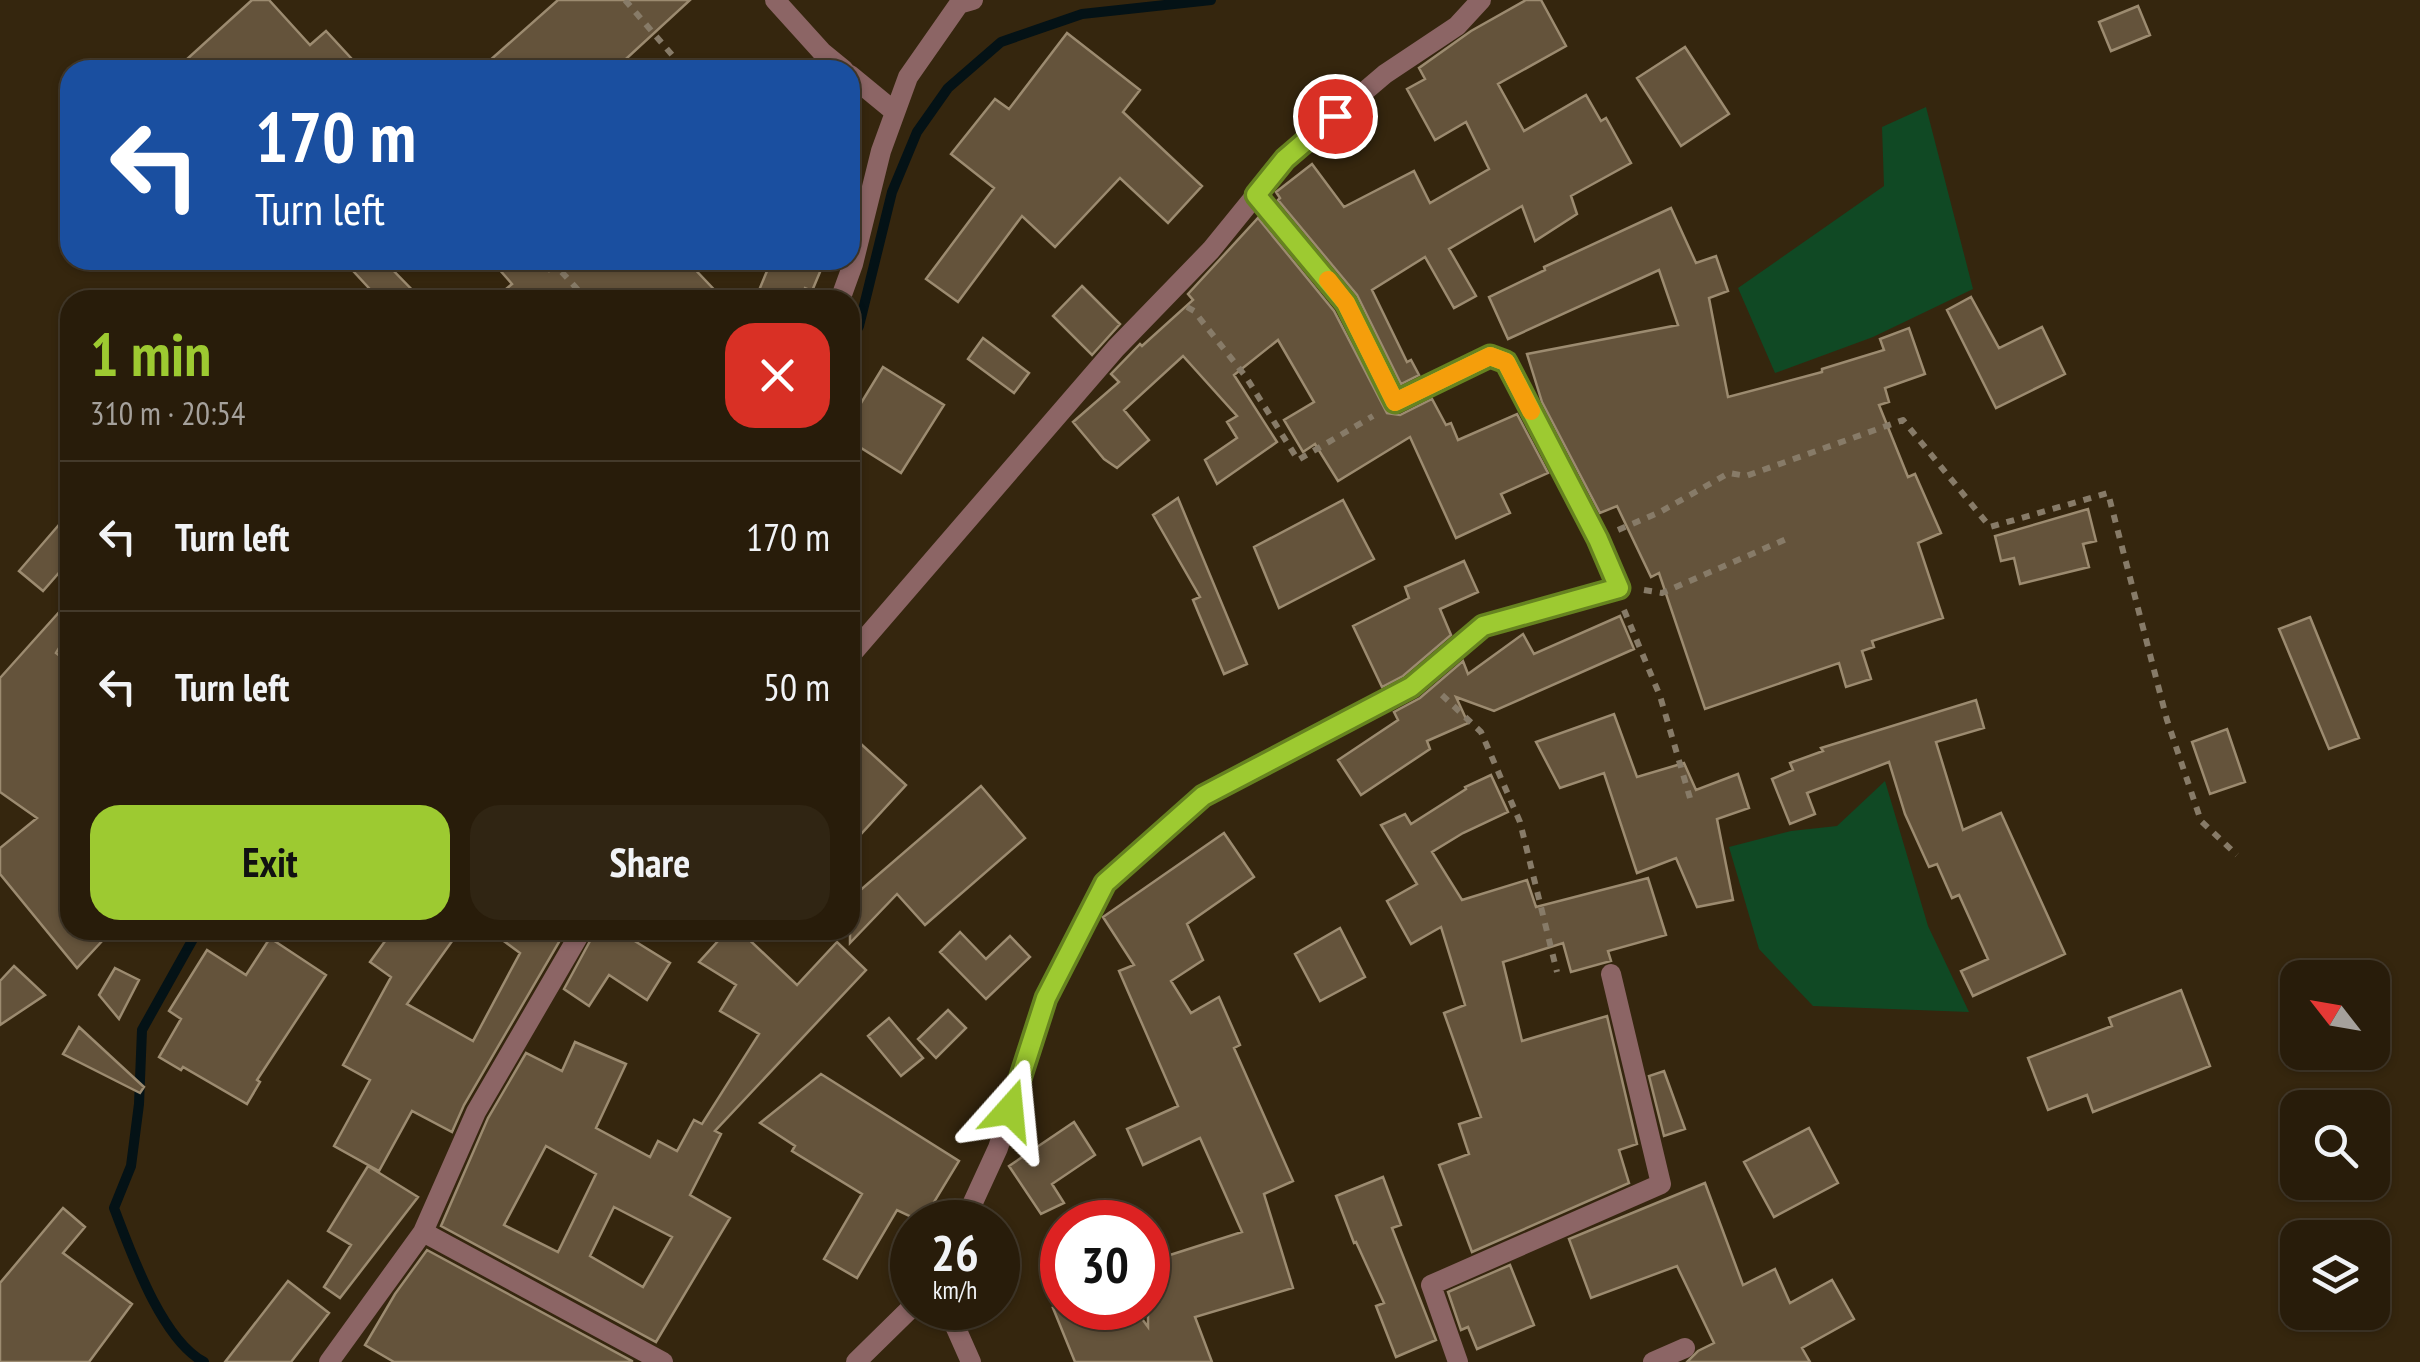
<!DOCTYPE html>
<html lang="en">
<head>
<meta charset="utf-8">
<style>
	body { margin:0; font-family:"PT Sans Narrow",sans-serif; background:#302513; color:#f1f3f6; height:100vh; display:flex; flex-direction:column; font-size:38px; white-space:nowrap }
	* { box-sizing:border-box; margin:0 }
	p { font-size:32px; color:#a5a19c }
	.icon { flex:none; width:55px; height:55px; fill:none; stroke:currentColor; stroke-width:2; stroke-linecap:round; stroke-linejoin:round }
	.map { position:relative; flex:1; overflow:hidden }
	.panel { position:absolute; left:60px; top:290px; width:800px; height:650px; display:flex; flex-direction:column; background:#281c0a; border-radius:30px; box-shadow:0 2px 8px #0004,0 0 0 2px #443a2b }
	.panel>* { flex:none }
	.hud { position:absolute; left:60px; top:60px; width:800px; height:210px; border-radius:30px; box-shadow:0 2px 8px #0004,0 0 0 2px #443a2b; background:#1a4fa0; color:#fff; overflow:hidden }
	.needle { width:65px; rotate:301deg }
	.fabs { position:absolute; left:2280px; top:960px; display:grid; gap:20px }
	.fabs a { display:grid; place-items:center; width:110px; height:110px; border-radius:20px; background:#281c0a; box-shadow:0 2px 8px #0004,0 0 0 2px #443a2b; font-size:50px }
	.speed { position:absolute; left:890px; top:1200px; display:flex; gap:20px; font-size:50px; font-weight:700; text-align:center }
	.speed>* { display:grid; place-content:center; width:130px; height:130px; border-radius:50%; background:#281c0a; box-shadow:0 2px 8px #0004,0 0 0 2px #443a2b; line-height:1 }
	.speed small { font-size:25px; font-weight:400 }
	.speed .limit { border:15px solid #d22; background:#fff; color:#111 }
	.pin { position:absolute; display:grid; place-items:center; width:85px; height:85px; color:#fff; margin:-42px; border:5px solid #fff; border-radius:50%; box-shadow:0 2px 10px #0007 }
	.me { position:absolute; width:110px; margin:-55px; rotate:18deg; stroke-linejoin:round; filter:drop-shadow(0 0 8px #0008) }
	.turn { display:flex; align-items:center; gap:35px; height:210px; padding:0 30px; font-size:45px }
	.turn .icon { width:130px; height:130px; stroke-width:2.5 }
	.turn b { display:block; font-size:70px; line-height:85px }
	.round { display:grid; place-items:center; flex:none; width:105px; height:105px; border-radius:30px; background:#302513 }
	.summary { display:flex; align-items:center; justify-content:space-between; height:170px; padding:0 30px }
	h1 { font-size:60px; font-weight:600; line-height:75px; color:#9dca31 }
	.primary-button { display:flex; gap:20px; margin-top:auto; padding:20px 30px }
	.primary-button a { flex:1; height:115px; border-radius:30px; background:#9dca31; color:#111; font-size:40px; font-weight:600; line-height:115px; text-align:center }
	.primary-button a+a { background:#302513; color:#f1f3f6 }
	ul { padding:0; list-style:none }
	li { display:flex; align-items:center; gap:30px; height:150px; padding:0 30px; border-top:2px solid #443a2b }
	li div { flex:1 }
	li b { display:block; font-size:38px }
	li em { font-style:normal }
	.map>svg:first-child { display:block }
	.green { fill:#104924 }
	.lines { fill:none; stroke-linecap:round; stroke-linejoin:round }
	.stream { stroke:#041216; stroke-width:10 }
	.building { fill:#64533b; stroke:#9c8b70; stroke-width:2.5; fill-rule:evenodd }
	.path { stroke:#877b68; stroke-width:6; stroke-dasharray:8 8; stroke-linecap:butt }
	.minor { stroke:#8c6565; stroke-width:20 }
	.route-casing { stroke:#668320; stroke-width:25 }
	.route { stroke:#9dca31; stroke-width:18 }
	.slow { stroke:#f59e0b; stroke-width:18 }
</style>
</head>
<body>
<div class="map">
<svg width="2420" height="1362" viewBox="0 0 2420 1362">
	<rect width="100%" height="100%" fill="#35260e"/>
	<path class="green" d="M 1926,107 L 1973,289 L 1873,337 L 1775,373 L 1738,288 L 1884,186 L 1882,127 Z
		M 1885,781 L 1928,926 L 1969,1012 L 1813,1006 L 1759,949 L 1729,847 L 1791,831 L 1837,826 Z"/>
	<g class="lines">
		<path class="stream" d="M 850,342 L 859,326 L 892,192 L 917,132 L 948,88 L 1001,42 L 1082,14 L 1211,0
			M 198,930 L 142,1030 L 139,1104 L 131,1166 L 114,1208 C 131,1252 161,1339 204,1362"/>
	</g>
	<path class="building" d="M 252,0 L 269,0 L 310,45 L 326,31 L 362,70 L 175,70 Z
		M 558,0 L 690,0 L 614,70 L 479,70 Z
		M 1526,0 L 1541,0 L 1566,46 L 1498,84 L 1524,131 L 1586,95 L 1601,121 L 1606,118 L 1631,163 L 1571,196 L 1577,214 L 1535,241 L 1522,206 L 1449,249 L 1476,296 L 1454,308 L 1425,257 L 1372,290 L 1407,362 L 1411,360 L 1419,375 L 1401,384 L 1357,295 L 1278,200 L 1280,198 L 1276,192 L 1312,164 L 1344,207 L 1414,171 L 1430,203 L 1489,169 L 1466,122 L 1435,140 L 1407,89 L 1425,79 L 1419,68 L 1471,31 Z
		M 2138,6 L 2150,35 L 2111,51 L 2099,22 Z
		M 1067,33 L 1140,90 L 1123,112 L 1202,186 L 1168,223 L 1120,178 L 1055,247 L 1022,216 L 958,302 L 926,279 L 994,188 L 951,154 L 995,99 L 1009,109 Z
		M 1685,47 L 1729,114 L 1681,146 L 1637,78 Z
		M 1671,208 L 1696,263 L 1716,256 L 1728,291 L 1709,298 L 1728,397 L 1822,372 L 1822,369 L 1884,350 L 1880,339 L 1909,328 L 1925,374 L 1885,388 L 1889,402 L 1879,405 L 1908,477 L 1915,474 L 1941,533 L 1918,543 L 1943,618 L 1872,641 L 1874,647 L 1862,651 L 1871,679 L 1846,687 L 1839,663 L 1705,709 L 1659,573 L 1651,577 L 1617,506 L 1600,513 L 1542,402 L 1527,354 L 1678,325 L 1659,270 L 1508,339 L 1489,297 L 1545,270 L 1544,267 Z
		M 1258,218 L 1334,311 L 1387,413 L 1400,415 L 1432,399 L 1446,425 L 1451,423 L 1458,440 L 1517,414 L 1548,473 L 1501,494 L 1510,513 L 1456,538 L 1410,437 L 1338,481 L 1315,444 L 1303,452 L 1284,420 L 1314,402 L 1278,340 L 1234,375 L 1277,442 L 1217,484 L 1205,460 L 1237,438 L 1227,422 L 1237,416 L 1183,356 L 1124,410 L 1149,440 L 1117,468 L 1104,459 L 1073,422 L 1119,382 L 1111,374 L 1140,344 L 1142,346 L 1193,300 L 1188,294 Z
		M 343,260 L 383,260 L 422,300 L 380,300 Z
		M 491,260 L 539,260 L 549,271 L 561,260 L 686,260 L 724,300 L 493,300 L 512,284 Z
		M 744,260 L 825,260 L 812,291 L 805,288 L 799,300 L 755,300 L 767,271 Z
		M 1082,286 L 1120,324 L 1092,355 L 1053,316 Z
		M 1971,297 L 1999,348 L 2042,327 L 2065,374 L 1996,408 L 1947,310 Z
		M 983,338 L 1029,373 L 1014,393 L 968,359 Z
		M 883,367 L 944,405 L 901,473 L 850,441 L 850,421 Z
		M 1178,498 L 1247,664 L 1224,674 L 1193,600 L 1200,597 L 1153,515 Z
		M 1343,500 L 1374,559 L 1279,608 L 1254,547 Z
		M 2088,509 L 2096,541 L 2083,544 L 2089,567 L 2020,584 L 2014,558 L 2001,561 L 1995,536 Z
		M 70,512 L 70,560 L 43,591 L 19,571 Z
		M 1464,561 L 1478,592 L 1440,609 L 1451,635 L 1403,676 L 1382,687 L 1353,626 L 1409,598 L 1405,587 Z
		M 70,600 L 70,630 L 56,653 L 70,664 L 70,930 L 85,930 L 104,939 L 77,968 L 0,874 L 0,848 L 37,818 L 0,792 L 0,678 Z
		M 1620,616 L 1634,649 L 1494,711 L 1456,697 L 1468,723 L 1427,741 L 1430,749 L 1361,795 L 1338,760 L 1398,720 L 1394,712 L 1420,698 L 1463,661 L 1468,674 L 1523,634 L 1534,654 Z
		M 2310,617 L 2359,738 L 2329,749 L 2279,629 Z
		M 1976,700 L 1984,728 L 1936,742 L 1963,830 L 2001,813 L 2065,954 L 1973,996 L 1961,971 L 1988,959 L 1959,895 L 1952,898 L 1937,864 L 1929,867 L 1905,814 L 1889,762 L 1807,793 L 1815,814 L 1790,824 L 1772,779 L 1793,770 L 1790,763 L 1823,751 L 1821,748 Z
		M 1614,714 L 1637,777 L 1684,763 L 1696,790 L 1738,774 L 1749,808 L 1717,819 L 1733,900 L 1697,907 L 1676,858 L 1637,873 L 1604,773 L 1560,788 L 1536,742 Z
		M 2227,729 L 2245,782 L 2210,794 L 2192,742 Z
		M 850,734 L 906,785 L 850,846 Z
		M 1491,775 L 1508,812 L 1463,833 L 1432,852 L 1462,900 L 1527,880 L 1536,907 L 1648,878 L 1666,935 L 1608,951 L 1611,961 L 1571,972 L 1563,943 L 1503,962 L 1522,1041 L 1607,1016 L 1637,1144 L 1619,1150 L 1629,1183 L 1472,1252 L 1439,1165 L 1469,1154 L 1459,1124 L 1481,1117 L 1444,1013 L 1465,1005 L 1441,927 L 1411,944 L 1387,901 L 1417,884 L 1381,825 L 1405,814 L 1411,824 L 1466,789 L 1465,787 Z
		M 981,786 L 1025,838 L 925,925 L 897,894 L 850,943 L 850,899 Z
		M 1224,833 L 1254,877 L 1187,924 L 1203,960 L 1171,981 L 1191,1013 L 1219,997 L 1240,1045 L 1234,1048 L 1293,1181 L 1264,1194 L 1293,1288 L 1195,1317 L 1212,1362 L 1075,1362 L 1053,1308 L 1134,1308 L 1148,1327 L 1148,1262 L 1242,1232 L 1200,1138 L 1143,1165 L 1127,1129 L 1178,1106 L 1119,971 L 1134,965 L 1103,917 Z
		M 1340,928 L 1365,977 L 1320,1001 L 1295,954 Z
		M 393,930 L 460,930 L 407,1004 L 473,1041 L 520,953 L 489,930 L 566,930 L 464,1105 L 452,1132 L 412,1111 L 379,1171 L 334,1146 L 370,1080 L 343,1065 L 391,977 L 370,962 Z
		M 596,930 L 640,930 L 633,940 L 670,963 L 647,1000 L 609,975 L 589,1006 L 564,989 Z
		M 728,930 L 739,930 L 797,985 L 837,942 L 866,970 L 715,1131 L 721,1134 L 690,1195 L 730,1218 L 656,1342 L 441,1226 L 488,1118 L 526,1053 L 562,1071 L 575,1042 L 626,1064 L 596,1128 L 650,1157 L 658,1141 L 677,1151 L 694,1120 L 702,1124 L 759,1034 L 720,1011 L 736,985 L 699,962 ZM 546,1146 L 596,1174 L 558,1252 L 504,1225 ZM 614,1207 L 672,1237 L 643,1287 L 590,1256 Z
		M 960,932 L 986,959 L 1010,936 L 1030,957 L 986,999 L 940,952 Z
		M 270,938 L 326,975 L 257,1080 L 260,1082 L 247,1104 L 183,1067 L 181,1070 L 159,1057 L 181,1019 L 169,1011 L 207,950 L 246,975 Z
		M 14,966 L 45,995 L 0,1025 L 0,981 Z
		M 115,968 L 139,980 L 119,1019 L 99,995 Z
		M 2181,990 L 2210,1066 L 2093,1112 L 2087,1095 L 2048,1110 L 2028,1058 L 2112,1026 L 2109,1018 Z
		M 948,1010 L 966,1028 L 936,1058 L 918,1039 Z
		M 889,1018 L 923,1058 L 901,1076 L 868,1036 Z
		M 79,1027 L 144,1087 L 140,1093 L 63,1054 Z
		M 1664,1071 L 1685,1129 L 1664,1136 L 1649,1076 Z
		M 821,1074 L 959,1161 L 922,1222 L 897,1210 L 857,1278 L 824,1259 L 862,1194 L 792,1151 L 795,1146 L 760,1123 Z
		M 1074,1122 L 1095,1155 L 1052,1184 L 1064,1203 L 1041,1214 L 1009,1166 Z
		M 1809,1128 L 1838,1183 L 1774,1217 L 1744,1162 Z
		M 368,1166 L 418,1197 L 340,1298 L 324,1287 L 351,1245 L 328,1231 Z
		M 1383,1177 L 1401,1225 L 1392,1228 L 1436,1340 L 1396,1357 L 1376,1306 L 1384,1303 L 1356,1242 L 1354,1243 L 1336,1196 Z
		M 1705,1183 L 1743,1285 L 1775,1269 L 1790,1303 L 1832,1280 L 1854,1319 L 1802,1348 L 1810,1362 L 1687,1362 L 1698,1351 L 1714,1343 L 1677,1266 L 1591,1298 L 1569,1239 Z
		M 63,1208 L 85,1227 L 63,1253 L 132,1304 L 89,1362 L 0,1362 L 0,1283 Z
		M 427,1250 L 632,1361 L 632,1362 L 394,1362 L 365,1345 L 395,1294 Z
		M 1510,1265 L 1534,1325 L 1477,1349 L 1468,1327 L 1461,1330 L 1448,1292 Z
		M 288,1281 L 329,1313 L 291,1362 L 225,1362 Z"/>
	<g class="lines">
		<path class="path" d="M 625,0 L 685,70
			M 551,260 L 587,300
			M 1187,307 L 1194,311 L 1246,377 L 1298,460 L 1373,416
			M 1618,530 L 1660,512 L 1729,473 L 1746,476 L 1903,420 L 1990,527 L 2108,493 L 2167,720 L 2201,821 L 2237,855
			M 1644,590 L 1662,593 L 1791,537
			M 1624,610 L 1660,696 L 1690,798
			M 1442,695 L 1481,732 L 1520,822 L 1557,972"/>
		<path class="minor" d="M 775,0 L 822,52 L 844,70
			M 850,75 L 895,112
			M 840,300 L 853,264 L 881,151 L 908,77 L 959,4 L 973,0
			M 850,656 L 1116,348 L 1211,250 L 1285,159 L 1385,74 L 1457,26 L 1481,0
			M 964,1222 L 998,1148 L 1046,998 L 1105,883 L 1203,796 L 1411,687 L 1483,626 L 1619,588 L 1598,539 L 1506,363 L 1489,355 L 1395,402 L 1346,303 L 1256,195
			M 423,1232 L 663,1362
			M 947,1308 L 971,1362
			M 329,1362 L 423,1232 L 476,1112 L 582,930
			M 856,1362 L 912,1307
			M 1458,1362 L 1431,1285 L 1661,1184 L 1611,974
			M 1653,1362 L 1685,1348"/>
	</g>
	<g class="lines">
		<g class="route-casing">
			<path id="route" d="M 1010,1110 L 1046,998 L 1105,883 L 1203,796 L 1411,687 L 1483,626 L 1619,588 L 1598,539 L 1506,362 L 1490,356 L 1395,402 L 1346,303 L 1256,195 L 1285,159 L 1335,116"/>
		</g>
		<use href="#route" class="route"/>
		<path class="slow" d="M 1328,280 L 1346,303 L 1395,402 L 1490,356 L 1506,362 L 1531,411"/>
	</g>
</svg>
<div class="fabs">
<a><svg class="needle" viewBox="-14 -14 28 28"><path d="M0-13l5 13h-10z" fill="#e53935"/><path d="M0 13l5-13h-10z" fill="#a5a19c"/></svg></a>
<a><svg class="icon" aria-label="search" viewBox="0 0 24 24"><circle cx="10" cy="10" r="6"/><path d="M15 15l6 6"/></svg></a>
<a><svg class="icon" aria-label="layers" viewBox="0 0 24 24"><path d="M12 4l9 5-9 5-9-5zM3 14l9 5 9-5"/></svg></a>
</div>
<div class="speed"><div>26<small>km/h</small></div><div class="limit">30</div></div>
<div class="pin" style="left:1335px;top:116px;background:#d93025"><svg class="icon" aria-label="arrive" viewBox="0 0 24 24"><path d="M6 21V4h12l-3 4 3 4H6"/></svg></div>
<svg class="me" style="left:1010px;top:1110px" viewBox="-20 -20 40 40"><path d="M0-17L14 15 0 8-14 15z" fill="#9dca31" stroke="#fff" stroke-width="4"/></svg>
<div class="hud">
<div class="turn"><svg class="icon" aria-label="left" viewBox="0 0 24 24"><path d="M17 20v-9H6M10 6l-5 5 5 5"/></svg><div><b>170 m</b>Turn left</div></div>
</div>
<section class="panel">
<div class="summary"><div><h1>1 min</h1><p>310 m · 20:54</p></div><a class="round" style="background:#d93025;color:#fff"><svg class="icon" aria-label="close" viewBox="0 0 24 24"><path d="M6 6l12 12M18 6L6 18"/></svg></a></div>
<ul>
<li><svg class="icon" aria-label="left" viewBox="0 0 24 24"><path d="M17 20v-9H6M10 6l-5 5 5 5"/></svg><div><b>Turn left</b></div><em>170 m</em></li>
<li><svg class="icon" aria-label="left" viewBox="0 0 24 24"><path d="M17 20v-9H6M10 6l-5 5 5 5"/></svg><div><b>Turn left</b></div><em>50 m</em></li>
</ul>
<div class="primary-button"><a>Exit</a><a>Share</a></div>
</section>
</div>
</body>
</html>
